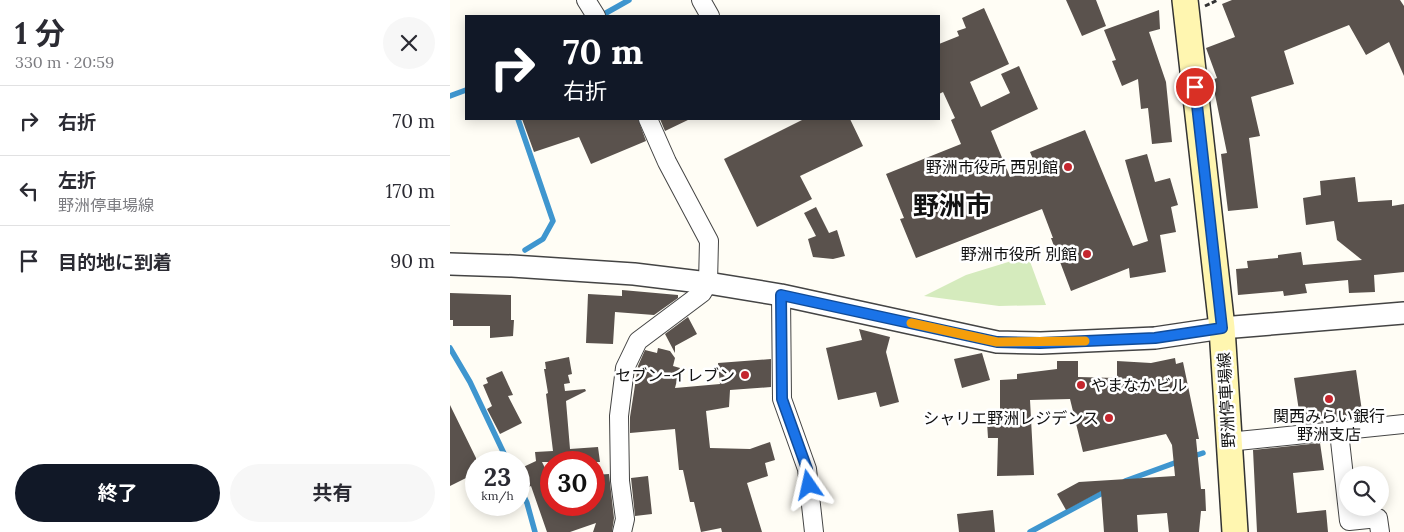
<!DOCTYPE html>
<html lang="ja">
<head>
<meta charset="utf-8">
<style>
	body { margin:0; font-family:Lora,"Noto Sans JP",serif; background:#f7f7f7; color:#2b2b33; height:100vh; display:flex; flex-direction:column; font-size:19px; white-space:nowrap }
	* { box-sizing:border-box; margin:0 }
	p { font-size:16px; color:#7c7c81 }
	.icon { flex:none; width:28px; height:28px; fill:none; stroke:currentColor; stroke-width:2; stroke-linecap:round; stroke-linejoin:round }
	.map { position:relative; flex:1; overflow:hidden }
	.details { display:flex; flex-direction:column; background:#fff; width:450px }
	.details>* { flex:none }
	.guide { position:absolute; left:15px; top:15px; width:475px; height:105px; border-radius:0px; box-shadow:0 2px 12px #0003; background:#111827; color:#fff; overflow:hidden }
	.tools { position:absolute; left:889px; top:466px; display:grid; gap:10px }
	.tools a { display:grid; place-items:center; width:50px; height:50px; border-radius:50%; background:#fff; box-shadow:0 2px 12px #0003; font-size:25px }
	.speed { position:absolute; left:15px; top:451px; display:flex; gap:10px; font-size:25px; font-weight:700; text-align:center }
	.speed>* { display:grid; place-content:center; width:65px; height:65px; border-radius:50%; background:#fff; box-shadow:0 2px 12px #0003; line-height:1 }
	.speed small { font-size:12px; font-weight:400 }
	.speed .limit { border:8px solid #d22; background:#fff; color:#111 }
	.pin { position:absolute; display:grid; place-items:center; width:42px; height:42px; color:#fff; margin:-21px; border:2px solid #fff; border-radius:50%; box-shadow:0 1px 5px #0007 }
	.me { position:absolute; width:55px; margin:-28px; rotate:349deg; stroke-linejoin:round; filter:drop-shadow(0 0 4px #0008) }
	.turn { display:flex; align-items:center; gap:18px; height:105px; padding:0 15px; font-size:22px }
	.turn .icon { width:65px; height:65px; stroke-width:2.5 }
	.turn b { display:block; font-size:35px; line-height:42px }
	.round { display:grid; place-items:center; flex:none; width:52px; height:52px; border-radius:26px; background:#f7f7f7 }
	.headline { display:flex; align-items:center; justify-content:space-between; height:85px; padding:0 15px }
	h1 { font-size:30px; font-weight:700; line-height:38px }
	.cta { display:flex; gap:10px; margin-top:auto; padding:10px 15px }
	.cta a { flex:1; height:58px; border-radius:30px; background:#111827; color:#fff; font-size:20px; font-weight:700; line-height:58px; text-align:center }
	.cta a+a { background:#f7f7f7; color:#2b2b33 }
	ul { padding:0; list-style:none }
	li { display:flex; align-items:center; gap:15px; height:70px; padding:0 15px; border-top:1px solid #e1e1e2 }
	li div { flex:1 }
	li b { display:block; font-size:19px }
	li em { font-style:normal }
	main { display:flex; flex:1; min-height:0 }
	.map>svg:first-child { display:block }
	.green { fill:#d5ebbd }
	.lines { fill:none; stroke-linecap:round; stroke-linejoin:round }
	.stream { stroke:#3f96cf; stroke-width:5.5 }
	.building { fill:#5a524d }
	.minor-casing { stroke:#444; stroke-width:20 }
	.tertiary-casing { stroke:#444; stroke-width:24 }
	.secondary-casing { stroke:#333; stroke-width:28 }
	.path { stroke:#333; stroke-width:3; stroke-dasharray:5 2.5; stroke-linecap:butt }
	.minor { stroke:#fff; stroke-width:18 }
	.tertiary { stroke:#fff; stroke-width:21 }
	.secondary { stroke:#fff6b0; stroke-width:25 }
	.route-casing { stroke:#114b97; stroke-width:12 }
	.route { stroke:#1a73e8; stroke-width:9 }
	.slow { stroke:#f59e0b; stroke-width:9 }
	.poi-dot { fill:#c4262e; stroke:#fff; stroke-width:2 }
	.labels { text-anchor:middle; stroke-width:5; stroke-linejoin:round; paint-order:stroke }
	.poi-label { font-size:16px; fill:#111; stroke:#fff; text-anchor:end }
	.street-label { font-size:16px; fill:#111; stroke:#fff }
	.town-label { font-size:26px; font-weight:bold; fill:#111; stroke:#fff }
</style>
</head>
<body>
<main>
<section class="details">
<div class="headline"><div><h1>1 分</h1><p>330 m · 20:59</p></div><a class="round"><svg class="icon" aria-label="close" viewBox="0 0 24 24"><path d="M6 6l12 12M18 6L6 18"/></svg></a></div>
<ul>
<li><svg class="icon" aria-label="right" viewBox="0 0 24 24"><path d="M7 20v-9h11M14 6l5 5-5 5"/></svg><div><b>右折</b></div><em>70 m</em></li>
<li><svg class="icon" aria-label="left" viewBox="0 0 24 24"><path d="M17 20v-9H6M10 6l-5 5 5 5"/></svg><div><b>左折</b><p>野洲停車場線</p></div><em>170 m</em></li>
<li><svg class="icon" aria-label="arrive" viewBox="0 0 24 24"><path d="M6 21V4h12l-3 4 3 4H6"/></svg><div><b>目的地に到着</b></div><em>90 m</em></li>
</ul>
<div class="cta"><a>終了</a><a>共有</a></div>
</section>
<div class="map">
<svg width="954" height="532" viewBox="0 0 954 532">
	<rect width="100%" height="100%" fill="#fffdf5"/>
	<path class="green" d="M 578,256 L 596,305 L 549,306 L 474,296 L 516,275 Z"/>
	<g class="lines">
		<path class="stream" d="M 156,13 L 179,0
			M 0,96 L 16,90
			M 68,119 L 103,221 L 93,239 L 75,250
			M 0,348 L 20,382 L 58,462
			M 741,457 L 753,453
			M 675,481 L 730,461
			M 69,486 L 77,503 L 85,532
			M 580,532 L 656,491"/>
	</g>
	<path class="building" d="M 616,0 L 646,0 L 656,26 L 632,36 Z
		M 782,0 L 950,0 L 954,6 L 954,76 L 939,42 L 916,55 L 899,25 L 834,51 L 844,84 L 801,97 L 810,136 L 799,138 L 808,208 L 778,211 L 771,154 L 777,153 L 762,80 L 767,78 L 756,48 L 785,37 L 772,4 Z
		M 534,8 L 559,64 L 520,82 L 531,107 L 560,93 L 551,74 L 569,66 L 588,109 L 541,131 L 560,177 L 586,166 L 580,152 L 635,130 L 683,246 L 698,241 L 675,160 L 697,154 L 705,182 L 720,178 L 728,205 L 721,207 L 726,232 L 710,235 L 716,272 L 680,278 L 679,268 L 621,291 L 601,238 L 603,238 L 592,209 L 466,258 L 450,219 L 454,218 L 436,174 L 511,144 L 501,120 L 505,118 L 493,92 L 489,94 L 489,44 L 509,36 L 507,31 L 516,28 L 512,18 Z
		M 709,10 L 710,29 L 699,32 L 716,82 L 722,142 L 702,144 L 698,108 L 691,109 L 688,79 L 672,86 L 662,61 L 666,60 L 654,30 Z
		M 72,119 L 188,119 L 196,141 L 141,164 L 129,137 L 84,152 Z
		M 210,119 L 240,119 L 215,131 Z
		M 354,119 L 400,119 L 413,146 L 350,176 L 362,199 L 307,227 L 274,159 Z
		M 905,177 L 908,202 L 942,200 L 942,206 L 954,204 L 954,272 L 924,275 L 925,292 L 899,293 L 898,280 L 855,284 L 857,293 L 834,296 L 833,291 L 788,295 L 786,269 L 798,268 L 797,261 L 828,258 L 828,255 L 851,252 L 853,265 L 912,260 L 887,240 L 884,221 L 856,225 L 853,198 L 871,195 L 870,181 Z
		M 366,207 L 379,233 L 387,230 L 395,256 L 383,259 L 363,257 L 358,239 L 366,236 L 354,213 Z
		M 172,290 L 228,295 L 228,298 L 204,315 L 165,312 L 163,344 L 136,343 L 138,294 L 172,296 Z
		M 0,293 L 61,295 L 61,320 L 64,320 L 63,336 L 40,338 L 40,326 L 3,326 L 3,320 L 0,320 Z
		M 238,317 L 247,334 L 225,346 L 225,353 L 215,334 Z
		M 409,329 L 440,337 L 436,352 L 449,402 L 430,407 L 426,392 L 388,400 L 376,348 L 412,340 Z
		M 208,348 L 220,351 L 225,358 L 223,366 L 230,368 L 225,388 L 270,384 L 268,363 L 321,359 L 321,387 L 280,390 L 279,407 L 256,411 L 260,448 L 300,449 L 320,442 L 325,460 L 315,463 L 318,476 L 297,483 L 312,532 L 272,532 L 271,528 L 251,532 L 244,502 L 240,502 L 233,470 L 229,470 L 225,429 L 180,433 L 180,417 L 188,366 L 195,350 L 207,353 Z
		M 532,353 L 540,380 L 512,388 L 504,359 Z
		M 119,357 L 122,374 L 118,375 L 120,383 L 114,384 L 115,391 L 135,389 L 136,391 L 116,401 L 120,449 L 148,447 L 150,462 L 92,462 L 101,480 L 101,505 L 144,505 L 144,475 L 159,474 L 164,518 L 162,532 L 143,532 L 146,523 L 120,532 L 97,532 L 81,486 L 75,489 L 69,476 L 69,469 L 86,461 L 85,452 L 103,451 L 96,394 L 98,393 L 94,369 L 96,369 L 95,362 Z
		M 725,358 L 726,364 L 733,362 L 749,439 L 746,439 L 751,489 L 755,489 L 756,511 L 751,511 L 749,532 L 719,532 L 717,513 L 687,515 L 688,532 L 654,532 L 651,491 L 616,510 L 607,494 L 629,482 L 725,476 L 722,445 L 716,434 L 633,452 L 620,399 L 580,400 L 584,475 L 547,476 L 548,438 L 538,438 L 537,422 L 547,421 L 547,413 L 550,413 L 550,380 L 567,379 L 567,374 L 607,369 L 607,361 L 628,361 L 628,377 L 667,378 L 667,361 L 701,363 Z
		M 906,370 L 913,418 L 851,424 L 844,378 Z
		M 52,371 L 63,395 L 58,396 L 72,423 L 50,434 L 37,409 L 42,406 L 33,385 L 38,383 L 36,378 Z
		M 0,405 L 26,458 L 26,473 L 0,486 Z
		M 870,443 L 874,470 L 843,473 L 847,513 L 876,510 L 878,532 L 807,532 L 803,450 Z
		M 198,476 L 202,514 L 185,516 L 181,478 Z
		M 543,510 L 545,532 L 509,532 L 507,514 Z"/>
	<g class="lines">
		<g class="minor-casing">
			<path id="minor" d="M 136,0 L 146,16
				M 251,0 L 260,16
				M 331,295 L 332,399 L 357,469 L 364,532
				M 889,432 L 899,521 L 928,518 L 930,532
				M 778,442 L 954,424
				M 172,532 L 175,519 L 170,481 L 169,416 L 175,368 L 188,341 L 252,293 L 258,283 L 259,241 L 217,162 L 198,119"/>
		</g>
		<g class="tertiary-casing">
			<path id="tertiary" d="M 0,264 L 62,266 L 184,274 L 258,283 L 331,295 L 547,342 L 591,343 L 705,338 L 772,328 L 954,313"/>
		</g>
		<g class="secondary-casing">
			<path id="secondary" d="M 735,0 L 772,328 L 785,532"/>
		</g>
		<path class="path" d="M 755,6 L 768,0"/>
		<use href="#minor" class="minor"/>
		<use href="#tertiary" class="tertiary"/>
		<use href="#secondary" class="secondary"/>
	</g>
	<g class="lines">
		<g class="route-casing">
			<path id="route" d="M 359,485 L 357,469 L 332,399 L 331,295 L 547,342 L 590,343 L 705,338 L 772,328 L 745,87"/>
		</g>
		<use href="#route" class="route"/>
		<path class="slow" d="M 461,323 L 547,342 L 635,341"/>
	</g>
	<g class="poi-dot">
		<circle cx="618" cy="167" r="5"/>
		<circle cx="637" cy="254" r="5"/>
		<circle cx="295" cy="375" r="5"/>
		<circle cx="631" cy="385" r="5"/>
		<circle cx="879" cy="399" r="5"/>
		<circle cx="659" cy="418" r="5"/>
	</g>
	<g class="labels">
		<g class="poi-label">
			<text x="608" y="173">野洲市役所 西別館</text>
			<text x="627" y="260">野洲市役所 別館</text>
			<text x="285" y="381">セブン-イレブン</text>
			<text x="641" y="391" text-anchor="start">やまなかビル</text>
			<text x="879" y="422" text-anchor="middle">関西みらい銀行<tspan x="879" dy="18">野洲支店</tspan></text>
			<text x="649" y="424">シャリエ野洲レジデンス</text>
		</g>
		<g class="street-label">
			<text transform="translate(776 400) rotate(-93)" y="6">野洲停車場線</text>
		</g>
		<g class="town-label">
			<text x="502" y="215">野洲市</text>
		</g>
	</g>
</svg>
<div class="tools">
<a><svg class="icon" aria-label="search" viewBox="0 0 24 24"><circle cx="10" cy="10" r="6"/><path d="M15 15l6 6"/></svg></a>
</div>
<div class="speed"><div>23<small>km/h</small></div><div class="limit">30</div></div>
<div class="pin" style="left:745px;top:87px;background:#d93025"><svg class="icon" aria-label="arrive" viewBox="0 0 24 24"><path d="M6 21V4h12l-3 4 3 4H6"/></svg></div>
<svg class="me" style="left:359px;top:485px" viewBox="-20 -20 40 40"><path d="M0-17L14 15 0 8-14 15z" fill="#1a73e8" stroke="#fff" stroke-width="4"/></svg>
<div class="guide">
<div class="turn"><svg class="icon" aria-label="right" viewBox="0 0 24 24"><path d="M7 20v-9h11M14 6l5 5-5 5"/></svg><div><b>70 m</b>右折</div></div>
</div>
</div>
</main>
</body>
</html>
